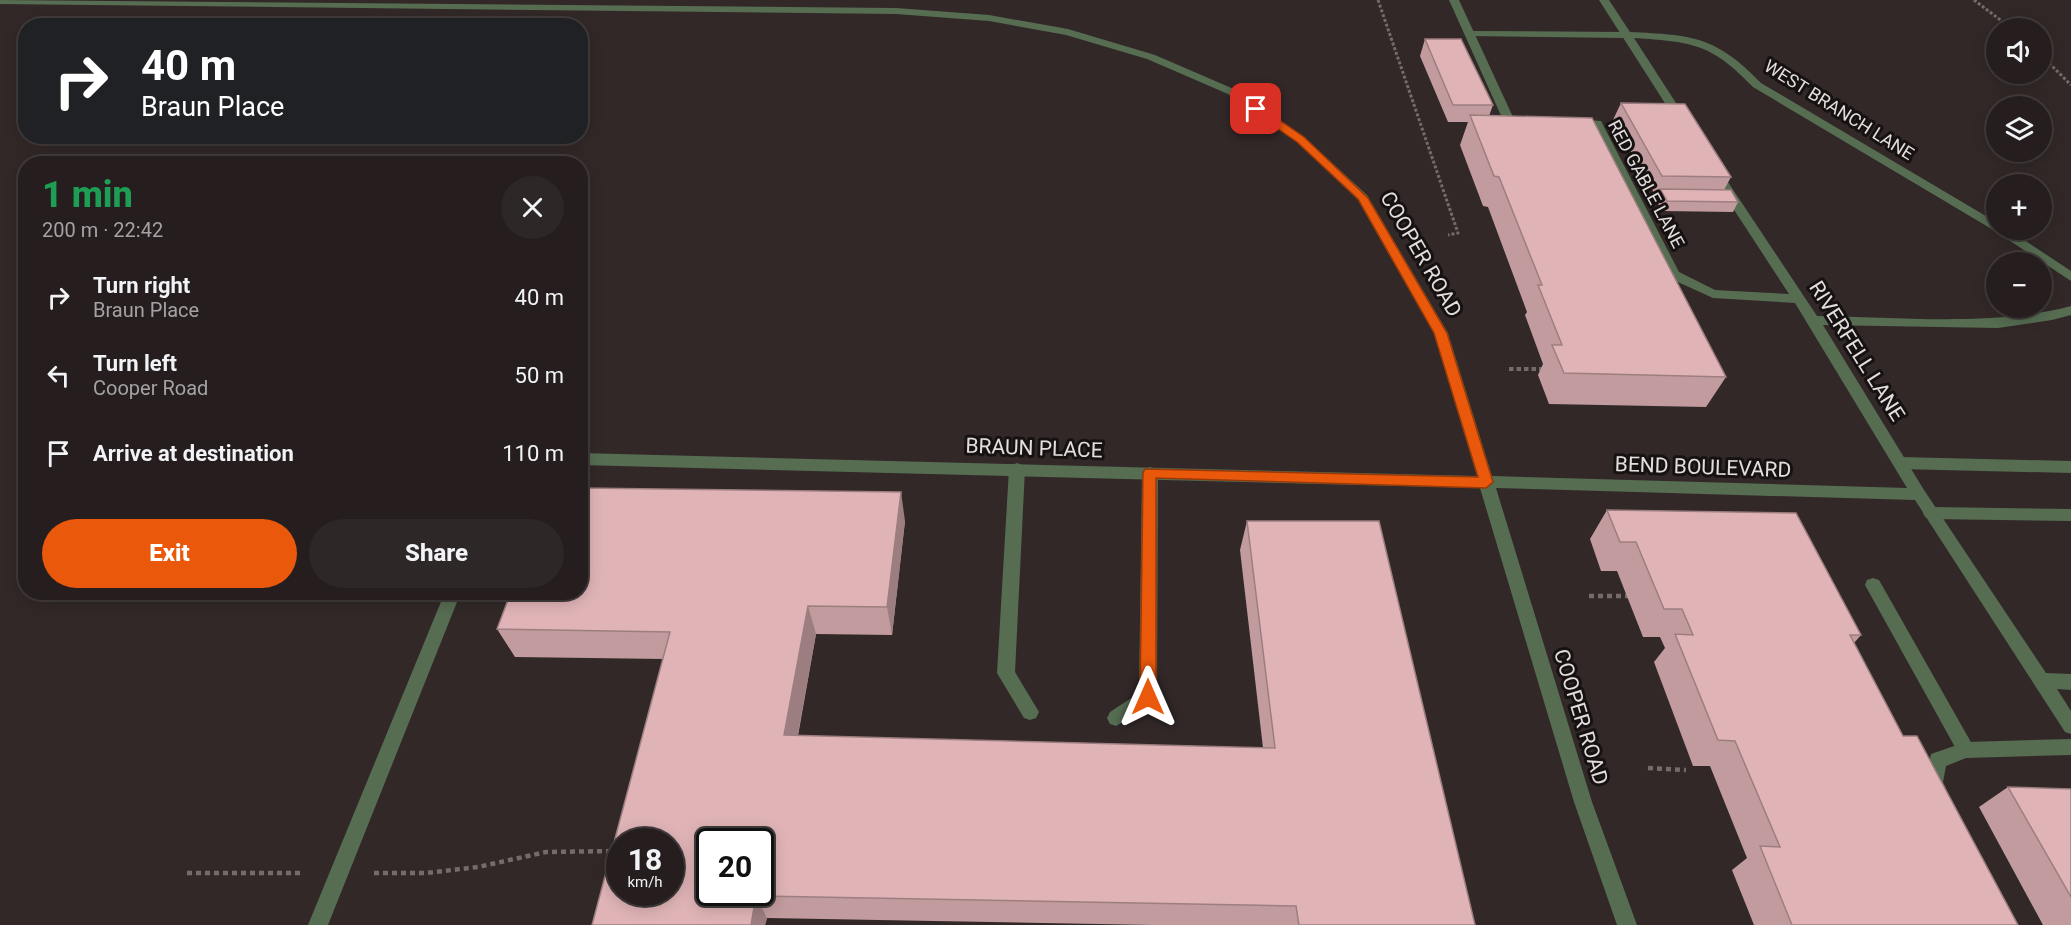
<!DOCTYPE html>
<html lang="en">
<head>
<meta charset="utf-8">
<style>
	body { margin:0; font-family:Roboto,sans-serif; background:#2e2727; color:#f1f3f6; height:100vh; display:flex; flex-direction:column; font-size:22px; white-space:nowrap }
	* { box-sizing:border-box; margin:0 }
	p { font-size:20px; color:#a4a2a4 }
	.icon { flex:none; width:33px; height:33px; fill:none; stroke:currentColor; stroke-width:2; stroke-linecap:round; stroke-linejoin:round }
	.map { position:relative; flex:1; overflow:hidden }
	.panel { position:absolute; left:18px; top:156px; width:570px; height:444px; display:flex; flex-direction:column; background:#261e1e; border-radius:24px; box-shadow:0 3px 15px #0003,0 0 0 2px #423c3c }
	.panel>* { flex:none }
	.banner { position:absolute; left:18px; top:18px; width:570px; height:126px; border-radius:24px; box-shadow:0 3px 15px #0003,0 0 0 2px #423c3c; background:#202124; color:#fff; overflow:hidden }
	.tools { position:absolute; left:1986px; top:18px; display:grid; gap:12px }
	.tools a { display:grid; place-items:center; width:66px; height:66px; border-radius:50%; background:#261e1e; box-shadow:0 3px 15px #0003,0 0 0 2px #423c3c; font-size:30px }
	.speed { position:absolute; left:606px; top:828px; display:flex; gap:12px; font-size:30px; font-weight:700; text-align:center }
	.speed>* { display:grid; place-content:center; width:78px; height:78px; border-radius:50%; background:#261e1e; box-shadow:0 3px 15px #0003,0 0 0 2px #423c3c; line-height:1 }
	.speed small { font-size:15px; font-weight:400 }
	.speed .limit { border:3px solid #111; border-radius:9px; background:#fff; color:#111 }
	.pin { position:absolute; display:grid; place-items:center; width:51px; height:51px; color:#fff; margin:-26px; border-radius:12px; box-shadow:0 3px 9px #0006 }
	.me { position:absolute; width:66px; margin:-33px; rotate:0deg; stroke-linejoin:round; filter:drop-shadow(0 0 4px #0008) }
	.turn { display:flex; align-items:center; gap:21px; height:126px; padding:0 24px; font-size:27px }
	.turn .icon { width:78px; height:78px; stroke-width:2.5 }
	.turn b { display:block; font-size:42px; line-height:51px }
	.round { display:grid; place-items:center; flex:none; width:63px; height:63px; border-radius:32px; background:#2e2727 }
	.head { display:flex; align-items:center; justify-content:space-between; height:102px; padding:0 24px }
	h1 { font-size:36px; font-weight:800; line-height:45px; color:#1e9e55 }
	.primary-button { display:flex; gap:12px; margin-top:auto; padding:12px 24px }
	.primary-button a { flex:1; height:69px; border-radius:36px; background:#ea580c; color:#fff; font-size:24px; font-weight:800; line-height:69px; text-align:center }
	.primary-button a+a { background:#2e2727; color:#f1f3f6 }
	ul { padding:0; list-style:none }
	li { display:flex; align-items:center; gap:18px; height:78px; padding:0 24px }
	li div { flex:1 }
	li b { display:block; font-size:22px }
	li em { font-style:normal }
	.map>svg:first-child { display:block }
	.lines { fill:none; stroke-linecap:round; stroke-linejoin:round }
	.path-far2 { stroke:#746b6b; stroke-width:3; stroke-dasharray:3 2; stroke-linecap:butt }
	.path-far1 { stroke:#746b6b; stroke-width:4; stroke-dasharray:4.5 3; stroke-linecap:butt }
	.path { stroke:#746b6b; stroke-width:4.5; stroke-dasharray:5 4; stroke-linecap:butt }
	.lane { fill:#566d52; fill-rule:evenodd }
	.street { fill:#566d52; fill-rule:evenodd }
	.wall { fill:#c19b9d }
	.shaded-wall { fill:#9d7e80 }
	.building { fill:#e0b4b7; stroke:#9d7e80; stroke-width:1.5; fill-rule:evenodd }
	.route { fill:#ea580c; stroke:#983908; stroke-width:1.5 }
	.labels { text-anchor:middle; stroke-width:6; stroke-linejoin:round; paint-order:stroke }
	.far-street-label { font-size:18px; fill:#e4ddde; stroke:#171212 }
	.street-label { font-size:21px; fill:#e4ddde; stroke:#171212 }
</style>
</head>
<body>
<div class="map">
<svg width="2071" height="925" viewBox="0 0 2071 925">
	<rect width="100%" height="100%" fill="#322828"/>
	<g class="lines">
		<path class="path-far2" d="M 1378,0 L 1458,233 L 1448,235
			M 1974,0 L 2011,28
			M 2042,56 L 2071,85"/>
		<path class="path-far1" d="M 1509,369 L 1545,369"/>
		<path class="path" d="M 1589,596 L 1628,596
			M 1648,768 L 1686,770
			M 187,873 L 303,873
			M 374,873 L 426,873 L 478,867 L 546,852 L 620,851"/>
		<path class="lane" d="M 1469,31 L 1625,32 L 1630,35 L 1625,38 L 1465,36 L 1465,32 Z
			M 1900,457 L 2071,461 L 2071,473 L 1900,469 L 1895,467 L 1892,463 L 1895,459 Z
			M 1017,463 L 1022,465 L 1025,469 L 1015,672 L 1039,712 L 1036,718 L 1030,720 L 1024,718 L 997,673 L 1009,469 L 1012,465 Z
			M 1150,467 L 1155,469 L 1158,473 L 1157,697 L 1154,703 L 1116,726 L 1110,724 L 1107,718 L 1110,712 L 1139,693 L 1142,473 L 1145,469 Z
			M 1931,507 L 2071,509 L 2071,521 L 1931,519 L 1925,517 L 1923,513 L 1925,509 Z
			M 1873,578 L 1879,580 L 1972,744 L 1975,750 L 1972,756 L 1966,758 L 1960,756 L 1865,585 L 1867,580 Z
			M 445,592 L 461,592 L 328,925 L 308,925 Z"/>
		<path class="street" d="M 0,0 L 896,8 L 989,15 L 1068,29 L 1155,55 L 1236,90 L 1304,137 L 1367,195 L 1448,333 L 1492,476 L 1907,488 L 1795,303 L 1713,298 L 1669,278 L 1593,126 L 1574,125 L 1568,122 L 1574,119 L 1601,121 L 1679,272 L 1715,290 L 1789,294 L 1708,170 L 1714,167 L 1720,170 L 1817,316 C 1899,317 1992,327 2071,306 L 2071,315 L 2052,320 L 1998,328 L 1823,325 L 1924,490 L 2046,673 L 2071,674 L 2071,690 L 2057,689 L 2071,711 L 2071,734 L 2065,732 L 1915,500 L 1496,488 L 1592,802 L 1637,925 L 1617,925 L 1574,802 L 1480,488 L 580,465 L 580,453 L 1477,476 L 1434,333 L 1358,200 L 1296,141 L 1228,94 L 1147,59 L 1066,35 L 989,21 L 896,14 L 0,4 Z
			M 1449,0 L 1459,0 L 1513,117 L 1527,118 L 1527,122 L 1509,123 L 1503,120 Z
			M 1599,0 L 1609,0 L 1630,32 C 1692,35 1716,36 1761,83 L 1996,222 L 1996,230 L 2009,230 L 2071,271 L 2071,281 L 1995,231 L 1753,87 C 1711,43 1692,42 1634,38 L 1687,120 L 1685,122 L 1677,122 Z
			M 2071,739 L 2071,755 L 1966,758 L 1946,766 L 1943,782 L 1946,789 L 1944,795 L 1937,798 L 1930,795 L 1925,782 L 1931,754 L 1966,742 Z"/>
	</g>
	<path class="wall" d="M 1425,39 L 1493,105 L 1489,116 L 1726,377 L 1706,407 L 1549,404 L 1538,375 L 1543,364 L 1525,315 L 1527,312 L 1488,207 L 1483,206 L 1460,145 L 1468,122 L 1448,122 L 1420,56 Z
		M 1621,103 L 1731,177 L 1724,190 L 1738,202 L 1733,212 L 1662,211 L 1655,198 L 1657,193 L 1654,193 L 1613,120 Z
		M 1607,510 L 1861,635 L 1854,643 L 1903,736 L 2018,925 L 1754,925 L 1732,870 L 1747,858 L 1710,766 L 1693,766 L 1654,662 L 1665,648 L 1660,637 L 1643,637 L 1617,571 L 1601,571 L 1590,539 Z
		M 905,521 L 892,635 L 816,634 L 798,736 L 1263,748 L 1240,550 L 1247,521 L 1475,925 L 1152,925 L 767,918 L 765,925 L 663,659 L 515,657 L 497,629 Z
		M 2008,787 L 2071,789 L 2071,925 L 2043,925 L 1979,807 Z"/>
	<path class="shaded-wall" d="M 901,492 L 905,521 L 892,635 L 887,607 Z
		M 808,606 L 816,634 L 793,761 L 784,735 Z
		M 756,896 L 767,918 L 765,925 L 751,925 Z"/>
	<path class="building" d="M 1425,39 L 1461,39 L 1493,105 L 1453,105 Z
		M 1621,103 L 1685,104 L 1731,177 L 1662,176 Z
		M 1470,115 L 1592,118 L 1726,377 L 1564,373 L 1552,345 L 1562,345 L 1538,285 L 1542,285 L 1499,177 L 1494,176 Z
		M 1660,189 L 1731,190 L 1738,202 L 1667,201 Z
		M 580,488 L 901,492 L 887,607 L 808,606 L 784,735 L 1275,748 L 1247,521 L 1379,521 L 1475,925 L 1299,925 L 1296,906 L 756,896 L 751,925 L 592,925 L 670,632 L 497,629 L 511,592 L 580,592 ZM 620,842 L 670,842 L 670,892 L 620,892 ZM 710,842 L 760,842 L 760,892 L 710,892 Z
		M 1607,510 L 1796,513 L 1861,635 L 1850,635 L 1903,736 L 1917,736 L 2018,925 L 1792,925 L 1760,846 L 1780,847 L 1735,741 L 1718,740 L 1675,634 L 1693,635 L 1682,609 L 1664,609 L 1636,542 L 1620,542 Z
		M 2008,787 L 2071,789 L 2071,897 Z"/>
	<path class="route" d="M 1252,106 L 1259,106 L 1304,137 L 1368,198 L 1447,333 L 1493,482 L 1486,488 L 1156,478 L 1156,697 L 1154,702 L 1148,705 L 1143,702 L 1140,697 L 1143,473 L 1145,469 L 1478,477 L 1434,333 L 1358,199 L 1297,142 L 1252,111 Z"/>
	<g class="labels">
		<g class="far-street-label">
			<text transform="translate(1839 110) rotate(32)" y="6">WEST BRANCH LANE</text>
			<text transform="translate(1646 184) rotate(62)" y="6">RED GABLE LANE</text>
		</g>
		<g class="street-label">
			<text transform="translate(1421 254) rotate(60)" y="7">COOPER ROAD</text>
			<text transform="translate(1857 351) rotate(58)" y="7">RIVERFELL LANE</text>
			<text transform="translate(1034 448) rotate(2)" y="7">BRAUN PLACE</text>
			<text transform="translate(1703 467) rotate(2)" y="7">BEND BOULEVARD</text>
			<text transform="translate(1581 717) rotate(73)" y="7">COOPER ROAD</text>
		</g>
	</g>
</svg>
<div class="tools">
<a><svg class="icon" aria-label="sound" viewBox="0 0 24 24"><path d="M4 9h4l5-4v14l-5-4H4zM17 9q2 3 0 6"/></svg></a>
<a><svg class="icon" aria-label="layers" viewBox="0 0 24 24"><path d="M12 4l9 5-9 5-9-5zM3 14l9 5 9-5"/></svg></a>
<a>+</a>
<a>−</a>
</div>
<div class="speed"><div>18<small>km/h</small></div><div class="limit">20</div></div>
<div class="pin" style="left:1256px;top:109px;background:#d93025"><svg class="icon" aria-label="arrive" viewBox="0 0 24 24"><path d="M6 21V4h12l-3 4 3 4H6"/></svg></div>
<svg class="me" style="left:1148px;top:697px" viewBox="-20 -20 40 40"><path d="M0-17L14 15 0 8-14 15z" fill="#ea580c" stroke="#fff" stroke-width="4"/></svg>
<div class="banner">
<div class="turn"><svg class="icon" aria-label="right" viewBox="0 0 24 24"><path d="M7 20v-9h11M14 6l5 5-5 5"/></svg><div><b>40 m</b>Braun Place</div></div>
</div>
<section class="panel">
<div class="head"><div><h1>1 min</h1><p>200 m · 22:42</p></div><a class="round"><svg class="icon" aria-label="close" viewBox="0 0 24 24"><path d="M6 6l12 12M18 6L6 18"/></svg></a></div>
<ul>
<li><svg class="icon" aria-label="right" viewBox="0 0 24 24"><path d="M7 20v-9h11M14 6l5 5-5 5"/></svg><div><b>Turn right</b><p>Braun Place</p></div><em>40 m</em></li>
<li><svg class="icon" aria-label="left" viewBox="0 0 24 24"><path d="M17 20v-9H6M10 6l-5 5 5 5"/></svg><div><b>Turn left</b><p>Cooper Road</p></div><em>50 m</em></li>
<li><svg class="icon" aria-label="arrive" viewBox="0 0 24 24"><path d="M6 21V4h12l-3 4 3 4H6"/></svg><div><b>Arrive at destination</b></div><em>110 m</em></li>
</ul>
<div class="primary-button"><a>Exit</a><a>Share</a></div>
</section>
</div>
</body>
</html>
